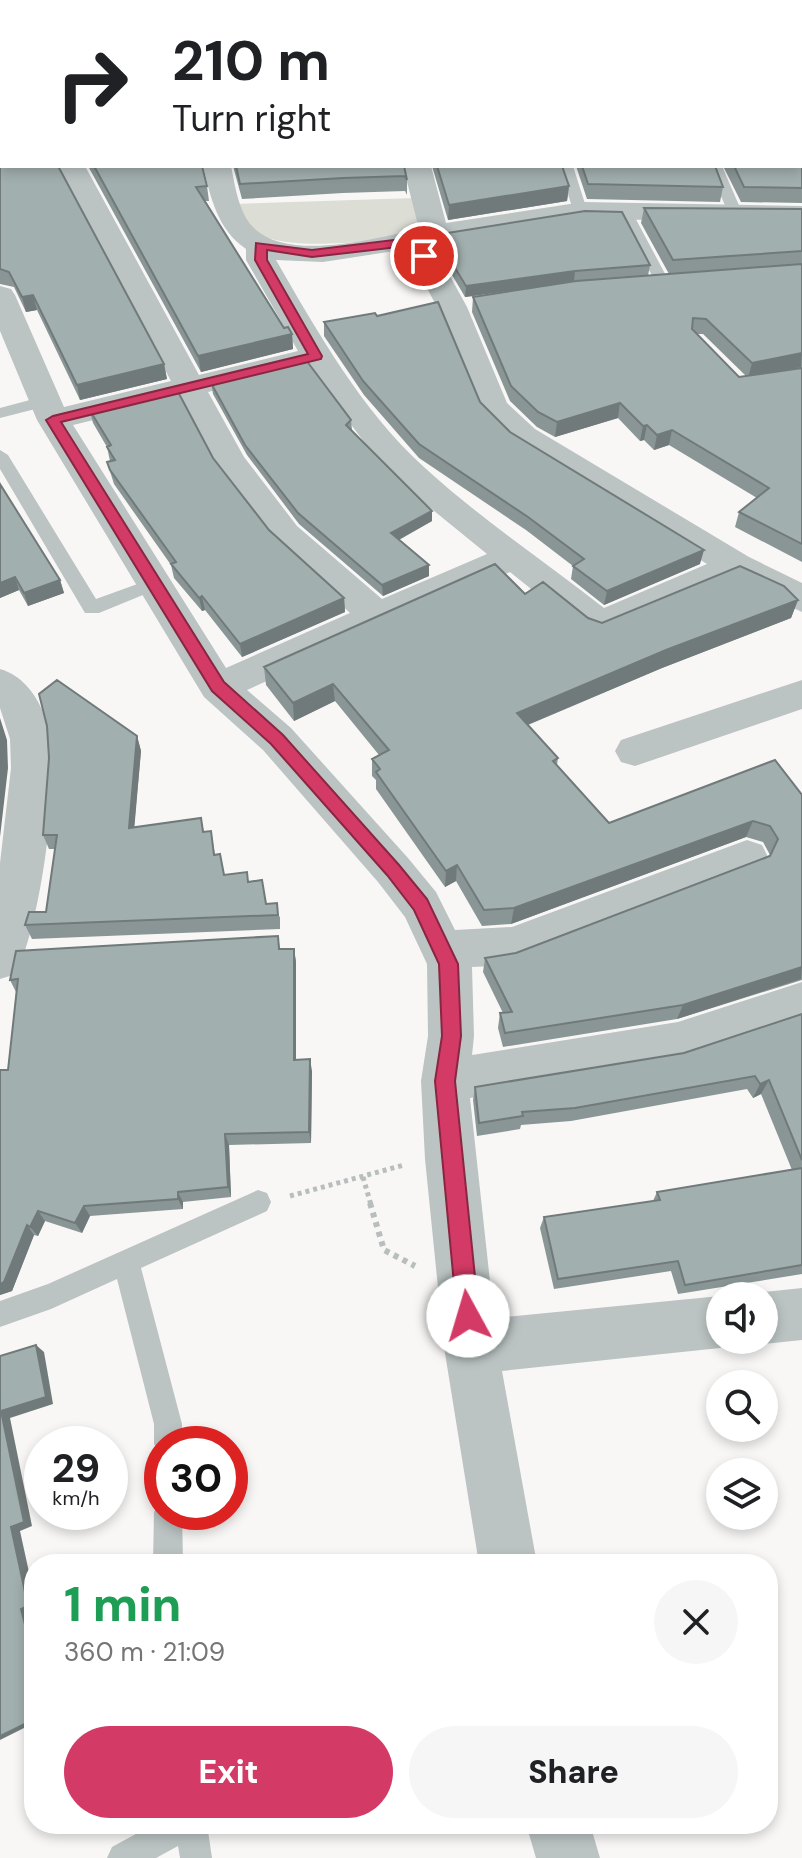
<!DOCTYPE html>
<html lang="en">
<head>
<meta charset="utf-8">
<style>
	body { margin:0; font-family:"DM Sans",sans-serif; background:#f6f6f6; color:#202124; height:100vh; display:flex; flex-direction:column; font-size:30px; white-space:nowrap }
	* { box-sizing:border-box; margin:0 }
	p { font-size:26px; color:#757577 }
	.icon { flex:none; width:44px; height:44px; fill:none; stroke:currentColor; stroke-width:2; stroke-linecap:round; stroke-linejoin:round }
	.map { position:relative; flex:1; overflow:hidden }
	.panel { position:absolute; left:24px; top:1554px; width:754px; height:280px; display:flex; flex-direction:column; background:#fff; border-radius:32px; box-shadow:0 4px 12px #0003 }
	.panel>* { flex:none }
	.top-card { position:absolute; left:0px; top:0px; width:802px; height:168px; box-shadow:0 4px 12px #0003; background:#fff; color:#202124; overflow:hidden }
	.tools { position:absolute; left:706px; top:1282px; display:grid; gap:16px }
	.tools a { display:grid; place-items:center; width:72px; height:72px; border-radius:50%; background:#fff; box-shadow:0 4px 12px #0003; font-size:40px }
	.speed { position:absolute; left:24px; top:1426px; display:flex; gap:16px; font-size:40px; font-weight:700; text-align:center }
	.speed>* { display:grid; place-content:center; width:104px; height:104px; border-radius:50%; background:#fff; box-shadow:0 4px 12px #0003; line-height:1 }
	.speed small { font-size:20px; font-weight:400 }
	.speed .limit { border:12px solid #d22; background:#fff; color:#111 }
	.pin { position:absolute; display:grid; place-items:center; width:68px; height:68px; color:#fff; margin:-34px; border:4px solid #fff; border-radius:50%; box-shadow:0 2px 8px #0007 }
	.me { position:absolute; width:88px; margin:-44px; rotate:354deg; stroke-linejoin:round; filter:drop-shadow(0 0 6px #0008) }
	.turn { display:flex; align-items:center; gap:28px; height:168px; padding:0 40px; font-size:36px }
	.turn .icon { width:104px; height:104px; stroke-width:2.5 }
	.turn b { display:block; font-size:56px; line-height:68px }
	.round { display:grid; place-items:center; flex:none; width:84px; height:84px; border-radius:42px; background:#f6f6f6 }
	.head { display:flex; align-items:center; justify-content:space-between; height:136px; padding:0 40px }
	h1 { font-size:48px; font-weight:800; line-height:60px; color:#1e9e55 }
	.primary-button { display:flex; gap:16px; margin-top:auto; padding:16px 40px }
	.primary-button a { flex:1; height:92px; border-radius:48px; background:#d43a66; color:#fff; font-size:32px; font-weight:800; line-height:92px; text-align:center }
	.primary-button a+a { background:#f6f6f6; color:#202124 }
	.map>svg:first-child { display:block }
	.built { fill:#e6e7e6 }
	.green { fill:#dcddd5 }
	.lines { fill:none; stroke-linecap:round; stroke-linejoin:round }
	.secondary-casing { stroke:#aeb8b7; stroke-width:4 }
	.path-far1 { stroke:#b8bebd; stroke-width:5; stroke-dasharray:4 4; stroke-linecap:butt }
	.path { stroke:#b8bebd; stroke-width:6; stroke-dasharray:5 5; stroke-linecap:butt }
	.lane { fill:#bbc3c3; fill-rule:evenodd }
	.street { fill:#bbc3c3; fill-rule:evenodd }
	.secondary { fill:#fff; fill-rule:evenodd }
	.wall { fill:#8a9696; fill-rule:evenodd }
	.shaded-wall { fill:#717a7a }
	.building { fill:#a1afae; stroke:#717a7a; stroke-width:2 }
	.route { fill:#d43a66; stroke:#8a2642; stroke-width:2 }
</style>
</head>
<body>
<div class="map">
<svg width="802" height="1858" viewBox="0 0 802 1858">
	<rect width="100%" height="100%" fill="#f8f7f6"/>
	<path class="built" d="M 0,0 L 802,0 L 802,7 L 800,2 L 2,2 L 0,22 Z"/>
	<path class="green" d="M 415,198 L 421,225 L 411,236 C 372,240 277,256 246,226 C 241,221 238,210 235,204 Z"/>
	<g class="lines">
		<g class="secondary-casing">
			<path id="secondary" d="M 800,13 L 802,13 L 802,27 L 800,27 Z
				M 0,27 L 2,27 L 2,41 L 0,41 Z"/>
		</g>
		<path class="path-far1" d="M 363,1177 L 371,1205
			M 290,1196 L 404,1165"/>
		<path class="path" d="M 370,1203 L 384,1250 L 415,1266"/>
		<path class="lane" d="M 559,166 L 573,166 L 587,210 L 585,213 L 573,210 Z
			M 708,166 L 722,166 L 741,210 L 739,213 L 727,210 Z
			M 625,208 L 632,212 L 670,283 L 668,286 L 663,287 L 656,283 L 618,212 Z
			M 45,396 L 53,401 L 51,405 L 0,418 L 0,408 Z
			M 0,450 L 8,455 L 96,599 L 154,578 L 160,580 L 163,584 L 160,588 L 99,613 L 85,613 L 0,469 Z
			M 258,1190 L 267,1193 L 271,1202 L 267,1211 L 141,1268 L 182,1424 L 182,1444 L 162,1444 L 162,1455 L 154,1444 L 154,1424 L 117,1279 L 51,1309 L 0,1327 L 0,1301 L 48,1284 Z
			M 162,1500 L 162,1512 L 182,1512 L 183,1564 L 153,1564 L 154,1512 Z
			M 154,1824 L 207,1824 L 212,1858 L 180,1858 L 178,1846 L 156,1858 L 107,1858 L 112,1847 Z"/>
		<path class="street" d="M 57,166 L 85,166 L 199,375 L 298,351 L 246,260 L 246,249 C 217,229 211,198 203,166 L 231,166 C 235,185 238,209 251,225 C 285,264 376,238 419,229 L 403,166 L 431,166 L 446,223 L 583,202 L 802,206 L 802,222 L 583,219 L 428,244 L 439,256 L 467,307 L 507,403 L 535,429 L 749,557 L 802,583 L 802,612 L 735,581 L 600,638 L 587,634 L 510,572 L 247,690 L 291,728 L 408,858 L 436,892 L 455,930 L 512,927 L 747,840 L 762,845 L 768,857 L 762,869 L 529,959 L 513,965 L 472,967 L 474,1036 L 472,1055 L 678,1022 L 802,982 L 802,1022 L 678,1064 L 470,1098 L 494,1318 L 720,1296 L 720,1340 L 739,1340 L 720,1348 L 502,1371 L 537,1564 L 479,1564 L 444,1347 L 425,1159 L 421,1081 L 428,1036 L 427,964 L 405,917 L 378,882 L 263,750 L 204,697 L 37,420 L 0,331 L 0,286 L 11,289 L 15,295 L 64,407 L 171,381 ZM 401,250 L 412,260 L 437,307 L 482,415 L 511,443 L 707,564 L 604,608 C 545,562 481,519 425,468 C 362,411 318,333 276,260 L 323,262 ZM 308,367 L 370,450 L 401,484 L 487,554 L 382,599 L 297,526 L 244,457 L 208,392 ZM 180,399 L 218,470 L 273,542 L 350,613 L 226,668 L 73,425 Z
			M 0,669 C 22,675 37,695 45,717 C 63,772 41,922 16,974 L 0,979 L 0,863 L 11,768 L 10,739 L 0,708 Z
			M 802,680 L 802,709 L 635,766 L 621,762 L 615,751 L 621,740 Z
			M 802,1288 L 802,1340 L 764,1344 L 754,1340 L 764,1340 L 764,1296 L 754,1296 L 764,1292 Z
			M 526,1824 L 590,1824 L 600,1858 L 536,1858 Z"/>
		<use href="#secondary" class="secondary"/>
	</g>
	<path class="wall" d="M 800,39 L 802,39 L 802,203 L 741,202 L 723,166 L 800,166 Z
		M 0,80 L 164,364 L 167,379 L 80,400 L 37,310 L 26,312 L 14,287 L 0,284 Z
		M 88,166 L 202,166 L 207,186 L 209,201 L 205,201 L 284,328 L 292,334 L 293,349 L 201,372 Z
		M 233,166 L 404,166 L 407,180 L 407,195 L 405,191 L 343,193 L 242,199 Z
		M 432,166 L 562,166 L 569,186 L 567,201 L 448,220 Z
		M 576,166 L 715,166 L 723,187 L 720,202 L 587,199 Z
		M 644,208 L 802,209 L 802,368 L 785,370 L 802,368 L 802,562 L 735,527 L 739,512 L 757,498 L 669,445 L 654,450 L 644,440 L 640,441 L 618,418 L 555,437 L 537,427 L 510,401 L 472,312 L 473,297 L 526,289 L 465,297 L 435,246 L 435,235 L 650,265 L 648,276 L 669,274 L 641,223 ZM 696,334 L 703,334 L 746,376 L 739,377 Z
		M 377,316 L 480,402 L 510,432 L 700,564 L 604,605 L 571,579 L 573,566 L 526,530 L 419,458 L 364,395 L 324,336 L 324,322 Z
		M 211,383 L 351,420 L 352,430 L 432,521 L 399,540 L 429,565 L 429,576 L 383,596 L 299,524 L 247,455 L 213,394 Z
		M 89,409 L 213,458 L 269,530 L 344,598 L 345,612 L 242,657 L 205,610 L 202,611 L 174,578 L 171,565 L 114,484 L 107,462 L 110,461 L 107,447 L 93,423 Z
		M 0,484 L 60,580 L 64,593 L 28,606 L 19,590 L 0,598 Z
		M 525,594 L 602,623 L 798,600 L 791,618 L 662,668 L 528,725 L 558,758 L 557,765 L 609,823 L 802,795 L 802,980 L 677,1019 L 503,1047 L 498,1028 L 500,1013 L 503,1013 L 483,972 L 485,958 L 516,953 L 770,855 L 763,842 L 746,837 L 511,924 L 482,926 L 456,881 L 445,887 L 376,789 L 376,780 L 372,776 L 372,759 L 379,755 L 335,701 L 294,721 L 266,685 L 264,667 Z
		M 137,736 L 141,751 L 134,827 L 201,818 L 204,832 L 211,831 L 215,855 L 225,875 L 248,882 L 266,904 L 280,917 L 280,929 L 32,939 L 25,925 L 46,912 L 55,849 L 49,849 L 43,835 Z
		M 278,936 L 280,949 L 294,949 L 296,962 L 296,1060 L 312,1071 L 311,1143 L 229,1145 L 231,1197 L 183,1202 L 183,1209 L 90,1216 L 82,1233 L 45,1221 L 38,1236 L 34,1235 L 12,1291 L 0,1295 L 0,1070 L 8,1070 L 16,992 L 10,980 Z
		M 802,1014 L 802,1274 L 678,1294 L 671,1271 L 554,1289 L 540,1228 L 544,1217 L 653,1201 L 657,1192 L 792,1170 L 761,1094 L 753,1098 L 747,1089 L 571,1121 L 521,1125 L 520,1129 L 477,1136 L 473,1100 L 475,1087 L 684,1053 Z"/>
	<path class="shaded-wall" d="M 569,186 L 567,201 L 448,220 L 449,205 Z
		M 575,271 L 574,282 L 465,297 L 466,286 Z
		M 33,295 L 37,310 L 26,312 L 22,297 Z
		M 292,334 L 293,349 L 201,372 L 198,356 Z
		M 802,353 L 801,367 L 748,378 L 752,363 Z
		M 164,364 L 167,379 L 80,400 L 77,385 Z
		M 620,403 L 618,418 L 555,437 L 557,422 Z
		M 647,425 L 644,440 L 640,441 L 643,426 Z
		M 672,430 L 669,445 L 654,450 L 657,435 Z
		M 432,511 L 432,521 L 391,544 L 391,533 Z
		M 704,550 L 700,564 L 604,605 L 607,591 Z
		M 429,565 L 429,576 L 383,596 L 382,585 Z
		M 15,577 L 19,590 L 0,598 L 0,583 Z
		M 60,580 L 64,593 L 28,606 L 24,593 Z
		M 202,596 L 205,610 L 202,611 L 199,598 Z
		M 344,598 L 345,612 L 242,657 L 240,644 Z
		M 798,600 L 791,618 L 662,668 L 515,730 L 517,713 L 666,650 Z
		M 333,684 L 335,701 L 294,721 L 293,703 Z
		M 0,718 L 7,740 L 8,768 L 0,837 Z
		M 137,736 L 141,751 L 133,843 L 129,828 Z
		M 753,821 L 746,837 L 511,924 L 514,908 Z
		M 457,865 L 456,881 L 445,887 L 446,871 Z
		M 294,949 L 296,962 L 296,1072 L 294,1060 Z
		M 802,967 L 801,979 L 677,1019 L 683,1005 Z
		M 310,1059 L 312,1071 L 311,1143 L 309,1132 Z
		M 769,1080 L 761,1094 L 753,1098 L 760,1084 Z
		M 225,1134 L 229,1145 L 231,1197 L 228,1187 Z
		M 178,1192 L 183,1202 L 183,1209 L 178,1199 Z
		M 84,1206 L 90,1216 L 82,1233 L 75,1223 Z
		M 38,1211 L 45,1221 L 38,1236 L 30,1227 Z
		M 27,1225 L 34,1235 L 12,1291 L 0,1295 L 0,1284 Z
		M 36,1345 L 44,1352 L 53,1404 L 10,1418 L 32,1526 L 20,1531 L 34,1595 L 34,1609 L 30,1611 L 34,1627 L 34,1659 L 21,1609 L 11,1527 L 1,1411 Z
		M 34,1686 L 34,1723 L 0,1740 L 0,1736 L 26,1690 Z"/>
	<path class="building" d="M 800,23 L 800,39 L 802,39 L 802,188 L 744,187 L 734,166 L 800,166 Z
		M 0,80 L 2,80 L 2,166 L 58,166 L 164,364 L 77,385 L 33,295 L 22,297 L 9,272 L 0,269 L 0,146 L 1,128 L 0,127 Z
		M 94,166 L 202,166 L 207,186 L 196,187 L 284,328 L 288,327 L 292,334 L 198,356 Z
		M 236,166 L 404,166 L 407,180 L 405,176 L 343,178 L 240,184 Z
		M 437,166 L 562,166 L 569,186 L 449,205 Z
		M 582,166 L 715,166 L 723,187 L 588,184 Z
		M 644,208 L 802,209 L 802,251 L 673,260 Z
		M 585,211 L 622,212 L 650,265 L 575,271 L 466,286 L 435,235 Z
		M 802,264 L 802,353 L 752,363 L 706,319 L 693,318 L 692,329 L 739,377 L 802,368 L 802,544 L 739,512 L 769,488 L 672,430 L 657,435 L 647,425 L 643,426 L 620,403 L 557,422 L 538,412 L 511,386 L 473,297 L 576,281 Z
		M 438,302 L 480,402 L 510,432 L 704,550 L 607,591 L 573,566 L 584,559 L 528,517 L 419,444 L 363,381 L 324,322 L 375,313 L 377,316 Z
		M 306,360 L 351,420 L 346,425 L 432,511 L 391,533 L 429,565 L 382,585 L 298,513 L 245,445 L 211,383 Z
		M 176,388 L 213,458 L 269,530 L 344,598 L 240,644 L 202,596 L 199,598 L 171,564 L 176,562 L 110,470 L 107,462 L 115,460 L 107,447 L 111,445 L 89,409 Z
		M 0,484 L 60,580 L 24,593 L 15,577 L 0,583 Z
		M 495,564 L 525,594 L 543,582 L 588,618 L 602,623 L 740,566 L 784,586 L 798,600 L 666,650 L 517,713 L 558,758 L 553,761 L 609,823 L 775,760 L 802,795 L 802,967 L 683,1005 L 505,1033 L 500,1013 L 512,1012 L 485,958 L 516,953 L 770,856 L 778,839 L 770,826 L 753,821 L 514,908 L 484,910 L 457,865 L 446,871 L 376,772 L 380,769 L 372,759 L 389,750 L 333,684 L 293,703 L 264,667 Z
		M 57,680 L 137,736 L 129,828 L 201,818 L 203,832 L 211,831 L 214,855 L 220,854 L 224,875 L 247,872 L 248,882 L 262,880 L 266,904 L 277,903 L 278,915 L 25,925 L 29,912 L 46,912 L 57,835 L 43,835 L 49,758 L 47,726 L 39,694 Z
		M 0,722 L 2,753 L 0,766 Z
		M 278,936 L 279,949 L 294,949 L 294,1060 L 310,1059 L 309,1132 L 225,1134 L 228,1187 L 178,1192 L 178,1199 L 84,1206 L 75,1223 L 38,1211 L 30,1227 L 27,1225 L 4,1282 L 0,1284 L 0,1070 L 8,1070 L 18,979 L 10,980 L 16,951 Z
		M 802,1014 L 802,1160 L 769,1080 L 760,1084 L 755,1076 L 575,1108 L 522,1112 L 523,1116 L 479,1123 L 475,1087 L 684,1053 Z
		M 802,1168 L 802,1265 L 685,1285 L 678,1261 L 558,1279 L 544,1217 L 660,1200 L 657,1192 Z
		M 36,1345 L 46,1397 L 1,1411 L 24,1522 L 11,1527 L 28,1606 L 21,1609 L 34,1659 L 34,1686 L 26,1690 L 33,1720 L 0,1736 L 0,1356 Z"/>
	<path class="route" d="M 410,238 L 428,254 L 428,259 L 419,259 L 407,246 L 312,257 L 267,250 L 267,260 L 322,356 L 321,359 L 61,422 L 224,682 L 283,735 L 399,865 L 427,899 L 458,964 L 461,1036 L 455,1081 L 479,1316 L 475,1324 L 468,1327 L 460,1324 L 457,1316 L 435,1081 L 442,1036 L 439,964 L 414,910 L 387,875 L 271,744 L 212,691 L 46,420 L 53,416 L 308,354 L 255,260 L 256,243 L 312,250 Z"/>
</svg>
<div class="tools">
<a><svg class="icon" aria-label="sound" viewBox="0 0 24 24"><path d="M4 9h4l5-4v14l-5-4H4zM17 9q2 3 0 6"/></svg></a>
<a><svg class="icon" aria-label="search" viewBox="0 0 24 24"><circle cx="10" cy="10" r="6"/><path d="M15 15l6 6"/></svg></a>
<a><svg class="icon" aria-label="layers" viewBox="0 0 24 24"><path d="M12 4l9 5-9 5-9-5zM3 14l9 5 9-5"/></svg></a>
</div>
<div class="speed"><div>29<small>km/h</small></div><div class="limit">30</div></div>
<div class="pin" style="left:424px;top:256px;background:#d93025"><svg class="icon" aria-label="arrive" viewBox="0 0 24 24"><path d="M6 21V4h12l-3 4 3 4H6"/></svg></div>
<svg class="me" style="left:468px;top:1316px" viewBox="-20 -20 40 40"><circle r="19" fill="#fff"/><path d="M0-13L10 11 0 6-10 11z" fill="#d43a66"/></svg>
<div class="top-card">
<div class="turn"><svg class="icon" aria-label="right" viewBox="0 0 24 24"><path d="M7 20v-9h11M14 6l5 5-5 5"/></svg><div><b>210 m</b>Turn right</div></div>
</div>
<section class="panel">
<div class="head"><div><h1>1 min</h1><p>360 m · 21:09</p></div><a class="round"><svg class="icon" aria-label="close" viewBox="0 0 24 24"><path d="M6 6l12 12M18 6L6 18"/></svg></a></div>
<div class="primary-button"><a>Exit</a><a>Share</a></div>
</section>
</div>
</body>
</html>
